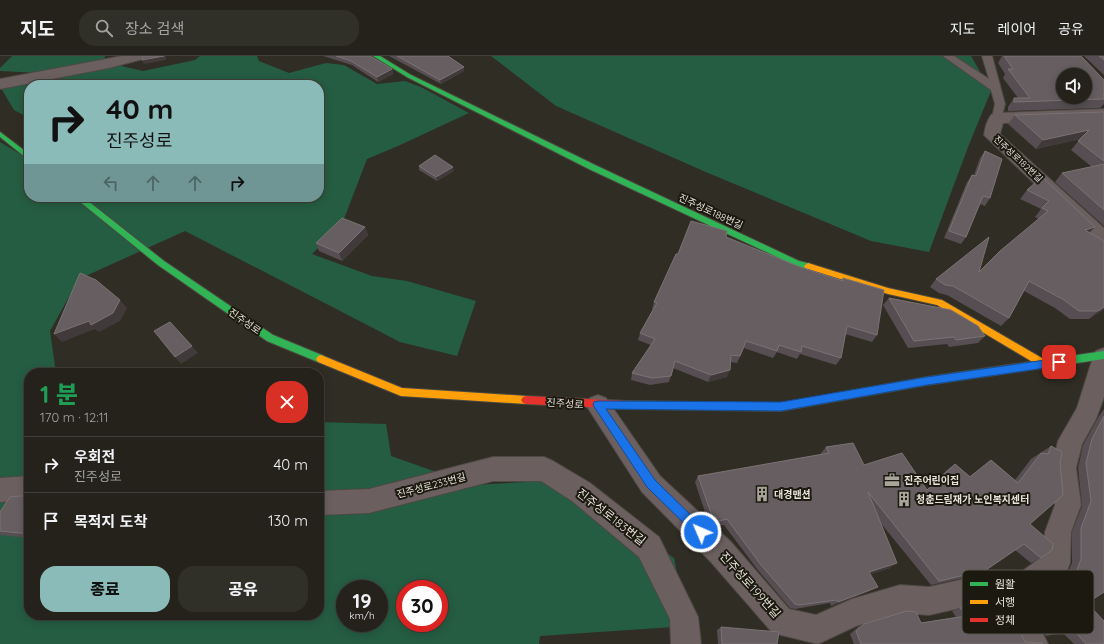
<!DOCTYPE html>
<html lang="ko">
<head>
<meta charset="utf-8">
<style>
	body { margin:0; font-family:Quicksand,"Noto Sans KR",sans-serif; background:#302f28; color:#f1f3f6; height:100vh; display:flex; flex-direction:column; font-size:15px; white-space:nowrap }
	* { box-sizing:border-box; margin:0 }
	p { font-size:13px; color:#a3a4a3 }
	.icon { flex:none; width:22px; height:22px; fill:none; stroke:currentColor; stroke-width:2; stroke-linecap:round; stroke-linejoin:round }
	.map { position:relative; flex:1; overflow:hidden }
	.drawer { position:absolute; left:24px; top:312px; width:300px; height:252px; display:flex; flex-direction:column; background:#24221b; border-radius:16px; box-shadow:0 2px 10px #0003,0 0 0 1px #413f3a }
	.drawer>* { flex:none }
	.guide { position:absolute; left:24px; top:24px; width:300px; height:122px; border-radius:16px; box-shadow:0 2px 10px #0003,0 0 0 1px #413f3a; background:#8bbbb9; color:#111; overflow:hidden }
	.controls { position:absolute; left:1056px; top:12px; display:grid; gap:8px }
	.controls a { display:grid; place-items:center; width:36px; height:36px; border-radius:50%; background:#24221b; box-shadow:0 2px 10px #0003,0 0 0 1px #413f3a; font-size:20px }
	.speed { position:absolute; left:336px; top:524px; display:flex; gap:8px; font-size:20px; font-weight:700; text-align:center }
	.speed>* { display:grid; place-content:center; width:52px; height:52px; border-radius:50%; background:#24221b; box-shadow:0 2px 10px #0003,0 0 0 1px #413f3a; line-height:1 }
	.speed small { font-size:10px; font-weight:400 }
	.speed .limit { border:6px solid #d22; background:#fff; color:#111 }
	.pin { position:absolute; display:grid; place-items:center; width:34px; height:34px; color:#fff; margin:-17px; border-radius:8px; box-shadow:0 2px 6px #0006 }
	.me { position:absolute; width:44px; margin:-22px; rotate:315deg; stroke-linejoin:round; filter:drop-shadow(0 0 3px #0008) }
	.turn { display:flex; align-items:center; gap:14px; height:84px; padding:0 16px; font-size:18px }
	.turn .icon { width:52px; height:52px; stroke-width:2.5 }
	.turn b { display:block; font-size:28px; line-height:34px }
	.lanes { display:flex; align-items:center; height:38px; padding:0 16px; background:#0003; justify-content:center; gap:20px; direction:ltr }
	.lanes .off { opacity:.35 }
	.round { display:grid; place-items:center; flex:none; width:42px; height:42px; border-radius:16px; background:#302f28 }
	.head { display:flex; align-items:center; justify-content:space-between; height:68px; padding:0 16px }
	h1 { font-size:24px; font-weight:800; line-height:30px; color:#1e9e55 }
	.action { display:flex; gap:8px; margin-top:auto; padding:8px 16px }
	.action a { flex:1; height:46px; border-radius:16px; background:#8bbbb9; color:#111; font-size:16px; font-weight:800; line-height:46px; text-align:center }
	.action a+a { background:#302f28; color:#f1f3f6 }
	ul { padding:0; list-style:none }
	li { display:flex; align-items:center; gap:12px; height:56px; padding:0 16px; border-top:1px solid #413f3a }
	li div { flex:1 }
	li b { display:block; font-size:15px }
	li em { font-style:normal }
	header { display:flex; align-items:center; gap:24px; box-sizing:border-box; height:56px; padding:0 20px; background:#24221b; border-bottom:1px solid #413f3a }
	header strong { font-size:19px }
	nav { display:flex; gap:22px; margin-inline-start:auto; font-size:14px }
	.search { width:280px; height:36px; background:#302f28; display:flex; align-items:center; gap:10px; box-sizing:border-box; padding:0 14px; border-radius:16px; color:#a3a4a3; font-size:15px }
	.map>svg:first-child { display:block }
	.forest { fill:#255d42; fill-rule:evenodd }
	.lines { fill:none; stroke-linecap:round; stroke-linejoin:round }
	.lane-casing { stroke:#4d4942; stroke-width:2 }
	.street-casing { stroke:#4d4942; stroke-width:2 }
	.fast-casing { stroke:#4d4942; stroke-width:2 }
	.slow-casing { stroke:#4d4942; stroke-width:2 }
	.jam-casing { stroke:#4d4942; stroke-width:2 }
	.lane { fill:#6c5f60; fill-rule:evenodd }
	.street { fill:#6c5f60; fill-rule:evenodd }
	.fast { fill:#30b455; fill-rule:evenodd }
	.slow { fill:#ff9f0a; fill-rule:evenodd }
	.jam { fill:#e5322d; fill-rule:evenodd }
	.wall { fill:#564e52 }
	.shaded-wall { fill:#403a3a }
	.building { fill:#665e61; stroke:#7a7374; fill-rule:evenodd }
	.route { fill:#1a73e8; stroke:#114b97 }
	.labels { text-anchor:middle; stroke-width:4; stroke-linejoin:round; paint-order:stroke }
	.far-street-label { font-size:9px; fill:#e8e4d9; stroke:#1b1910 }
	.street-label { font-size:10px; fill:#e8e4d9; stroke:#1b1910 }
	.poi-label { font-size:10px; font-weight:bold; fill:#e8e4d9; stroke:#1b1910; text-anchor:start }
	.near-street-label { font-size:12px; fill:#e8e4d9; stroke:#1b1910 }
	.key { fill:#1b1910; stroke:#58564c; stroke-width:1 }
	.key-label { font-size:11px; fill:#e8e4d9 }
</style>
</head>
<body>
<header>
<strong>지도</strong>
<div class="search"><svg class="icon" aria-label="search" viewBox="0 0 24 24"><circle cx="10" cy="10" r="6"/><path d="M15 15l6 6"/></svg>장소 검색</div>
<nav><a>지도</a><a>레이어</a><a>공유</a></nav>
</header>
<div class="map">
<svg width="1104" height="588" viewBox="0 0 1104 588">
	<rect width="100%" height="100%" fill="#302d24"/>
	<path class="forest" d="M 12,0 L 105,0 L 104,4 L 41,17 L 0,15 L 0,12 Z
		M 200,0 L 257,0 L 259,5 L 289,17 L 326,7 L 344,9 L 377,28 L 405,25 L 421,31 L 469,57 L 398,90 L 367,103 L 342,168 L 312,198 L 372,220 L 407,225 L 476,245 L 457,300 L 400,286 L 185,175 L 79,223 L 50,275 L 56,317 L 29,317 L 29,559 L 319,559 L 319,366 L 386,368 L 391,400 L 473,429 L 562,424 L 674,502 L 688,570 L 540,580 L 539,588 L 0,588 L 0,86 L 29,103 L 29,141 L 319,141 L 319,29 L 29,29 L 29,62 L 14,54 L 1,32 L 117,9 L 143,15 L 195,4 ZM 345,533 L 379,533 L 379,567 L 345,567 ZM 405,533 L 439,533 L 439,567 L 405,567 Z
		M 491,0 L 971,0 L 991,35 L 968,91 L 929,196 L 871,185 L 708,117 L 556,50 Z"/>
	<g class="lines">
		<g class="lane-casing">
			<path id="lane" d="M 943,0 L 954,0 L 989,23 L 982,0 L 992,0 L 1005,48 L 1001,64 L 993,64 L 992,62 L 995,48 L 991,34 Z"/>
		</g>
		<g class="street-casing">
			<path id="street" d="M 122,0 L 145,0 L 143,3 L 109,12 L 0,33 L 0,23 Z
				M 1104,53 L 1104,63 L 1003,67 L 1000,78 L 1104,172 L 1104,190 L 1097,188 L 984,79 C 985,71 987,65 991,59 L 997,57 Z
				M 1104,292 L 1104,341 L 1096,363 L 1082,388 L 1076,412 L 1081,449 L 1071,476 L 1070,507 L 1066,517 L 1026,547 L 1029,551 L 1048,588 L 1017,588 L 1009,571 L 986,546 L 929,559 L 900,557 L 856,570 L 818,588 L 781,579 L 771,575 L 711,506 L 642,436 L 586,349 L 590,342 L 598,339 L 606,342 L 660,420 L 731,486 L 789,553 L 816,559 L 852,543 L 900,529 L 929,531 L 991,517 L 1001,521 L 1006,527 L 1043,500 L 1045,476 L 1055,449 L 1052,412 L 1058,385 L 1077,352 L 1093,301 L 1096,295 Z
				M 493,401 L 544,401 L 553,405 L 590,427 L 659,481 L 698,561 L 701,588 L 671,588 L 670,563 L 639,501 L 572,445 L 541,425 L 493,425 L 369,457 L 319,459 L 319,435 L 369,433 Z
				M 29,420 L 29,444 L 0,446 L 0,422 Z"/>
		</g>
		<g class="fast-casing">
			<path id="fast" d="M 373,0 L 380,0 L 411,19 L 595,109 L 799,205 L 811,208 L 812,210 L 808,213 L 794,209 L 589,113 L 407,21 Z
				M 0,76 L 29,98 L 29,104 L 0,81 Z
				M 74,141 L 83,141 L 164,205 L 273,279 L 324,300 L 326,303 L 324,306 L 318,306 L 267,285 L 158,209 Z
				M 1104,295 L 1104,303 L 927,329 L 781,355 L 628,353 L 625,352 L 623,349 L 625,346 L 628,345 L 781,347 L 927,321 Z"/>
		</g>
		<g class="slow-casing">
			<path id="slow" d="M 808,207 L 888,232 L 942,244 L 1047,305 L 1049,308 L 1047,311 L 1041,311 L 937,249 L 888,238 L 805,212 L 804,210 Z
				M 321,299 L 402,332 L 526,340 L 529,341 L 531,344 L 529,347 L 526,348 L 401,340 L 318,306 L 316,303 L 318,300 Z"/>
		</g>
		<g class="jam-casing">
			<path id="jam" d="M 526,340 L 628,345 L 631,346 L 633,349 L 631,352 L 628,353 L 526,348 L 523,347 L 521,344 L 523,341 Z"/>
		</g>
		<use href="#lane" class="lane"/>
		<use href="#street" class="street"/>
		<use href="#fast" class="fast"/>
		<use href="#slow" class="slow"/>
		<use href="#jam" class="jam"/>
	</g>
	<path class="wall" d="M 323,0 L 370,0 L 392,13 L 393,18 L 378,26 L 352,9 Z
		M 389,0 L 448,0 L 464,11 L 464,15 L 441,28 Z
		M 1002,0 L 1081,0 L 1104,24 L 1104,48 L 1100,52 L 1008,55 L 1008,51 L 1014,42 L 1018,42 L 1003,22 L 1005,18 L 998,7 Z
		M 1084,0 L 1104,0 L 1104,19 Z
		M 1104,56 L 1104,170 L 1055,126 L 1062,117 L 1092,111 L 1071,94 L 1080,83 L 1036,93 L 1008,68 L 1015,59 Z
		M 985,95 L 990,142 L 985,150 L 980,148 L 966,181 L 961,188 L 944,182 L 967,126 L 972,119 L 974,119 L 980,102 Z
		M 419,110 L 454,115 L 437,125 L 419,114 Z
		M 1042,121 L 1095,171 L 1090,176 L 1104,253 L 1089,263 L 1070,263 L 1055,252 L 1024,235 L 1009,262 L 1001,270 L 947,239 L 939,237 L 930,231 L 936,223 L 979,216 L 1039,163 L 1035,161 L 1041,153 L 1020,143 L 1027,134 Z
		M 365,171 L 368,179 L 342,205 L 319,195 L 316,187 Z
		M 726,181 L 800,211 L 842,224 L 843,222 L 877,279 L 872,286 L 845,278 L 841,302 L 836,309 L 800,298 L 797,303 L 777,296 L 773,302 L 744,292 L 737,307 L 730,306 L 727,321 L 708,326 L 673,312 L 669,326 L 650,329 L 631,324 L 632,317 L 651,289 L 638,284 L 640,277 L 653,253 L 652,253 L 654,246 L 678,198 Z
		M 889,242 L 985,280 L 978,287 L 949,291 L 947,288 L 908,292 L 883,249 Z
		M 1104,353 L 1104,536 L 1087,547 L 1104,588 L 1074,588 L 1060,574 L 1055,578 L 1046,580 L 1028,547 L 1067,518 L 1072,507 L 1072,476 L 1082,450 L 1078,412 L 1083,389 L 1099,360 Z
		M 1051,390 L 1030,468 L 1041,502 L 1031,507 L 1015,494 L 986,514 L 977,519 L 931,529 L 879,465 L 890,512 L 870,518 L 870,535 L 831,550 L 830,547 L 795,553 L 790,552 L 757,513 L 724,469 L 716,470 L 707,462 L 695,426 L 698,420 L 821,399 L 821,397 L 826,391 L 864,409 L 927,434 L 947,414 L 955,408 L 970,420 L 991,404 L 1015,424 L 1031,403 Z
		M 29,440 L 29,482 L 0,479 L 0,456 Z
		M 960,552 L 1025,586 L 1041,588 L 854,588 L 850,578 L 858,571 L 864,568 L 921,567 L 956,561 L 952,555 Z
		M 721,571 L 777,588 L 718,588 L 717,574 Z"/>
	<path class="shaded-wall" d="M 164,0 L 166,0 L 166,4 L 144,8 L 142,4 Z
		M 464,11 L 464,15 L 441,28 L 440,24 Z
		M 392,13 L 393,18 L 378,26 L 377,21 Z
		M 1089,74 L 1082,83 L 1036,93 L 1043,84 Z
		M 453,111 L 454,115 L 437,125 L 436,121 Z
		M 365,171 L 368,179 L 342,205 L 339,197 Z
		M 1095,171 L 1086,180 L 1085,174 Z
		M 120,244 L 127,252 L 120,265 L 99,276 L 95,273 L 62,286 L 54,278 L 89,265 Z
		M 1104,251 L 1104,253 L 1089,263 L 1098,255 Z
		M 192,290 L 198,297 L 181,308 L 175,301 Z
		M 730,314 L 727,321 L 708,326 L 711,319 Z
		M 897,507 L 890,512 L 862,521 L 869,516 Z
		M 878,531 L 870,535 L 831,550 L 838,546 Z"/>
	<path class="building" d="M 143,0 L 164,0 L 142,4 Z
		M 336,0 L 370,0 L 392,13 L 377,21 L 351,5 Z
		M 397,0 L 448,0 L 464,11 L 440,24 Z
		M 1004,0 L 1081,0 L 1104,24 L 1104,39 L 1103,39 L 1104,40 L 1104,43 L 1014,46 L 1014,42 L 1030,42 L 1008,13 L 1013,13 ZM 1063,19 L 1085,19 L 1085,41 L 1063,41 Z
		M 1099,0 L 1104,0 L 1104,4 Z
		M 1104,56 L 1104,105 L 1078,85 L 1089,74 L 1043,84 L 1015,59 Z
		M 985,95 L 1002,103 L 990,142 L 983,140 L 966,181 L 949,175 L 972,119 L 976,120 Z
		M 435,99 L 453,111 L 436,121 L 419,110 Z
		M 1104,108 L 1104,154 L 1062,117 Z
		M 1042,121 L 1095,171 L 1085,174 L 1104,185 L 1104,251 L 1098,255 L 1079,255 L 1064,244 L 1029,225 L 1009,262 L 953,230 L 945,229 L 936,223 L 989,181 L 979,216 L 1000,195 L 1048,155 L 1042,152 L 1049,145 L 1027,134 Z
		M 342,162 L 365,171 L 339,197 L 316,187 Z
		M 691,165 L 727,175 L 726,181 L 800,211 L 843,225 L 843,222 L 884,234 L 877,279 L 847,270 L 841,302 L 802,290 L 801,296 L 779,289 L 777,295 L 746,285 L 740,300 L 731,299 L 730,314 L 711,319 L 675,305 L 671,320 L 652,322 L 632,317 L 655,283 L 640,277 L 657,247 L 654,246 L 676,198 L 678,198 Z
		M 80,217 L 96,224 L 120,244 L 113,257 L 91,269 L 89,265 L 54,278 Z
		M 889,242 L 951,254 L 978,270 L 985,280 L 956,284 L 954,281 L 914,285 Z
		M 170,266 L 192,290 L 175,301 L 154,275 Z
		M 1104,360 L 1104,536 L 1087,547 L 1104,565 L 1104,588 L 1086,588 L 1068,568 L 1055,578 L 1037,544 L 1077,514 L 1081,503 L 1081,472 L 1091,445 L 1086,407 L 1092,383 Z
		M 853,387 L 864,409 L 902,397 L 927,434 L 955,408 L 970,421 L 991,404 L 1018,427 L 1041,397 L 1048,398 L 1051,390 L 1062,396 L 1060,406 L 1063,439 L 1030,468 L 1053,488 L 1052,494 L 1041,502 L 1024,488 L 986,514 L 939,525 L 868,436 L 897,507 L 869,516 L 878,531 L 838,546 L 836,544 L 800,549 L 795,548 L 761,509 L 727,463 L 719,465 L 711,457 L 698,420 L 829,397 L 826,391 Z
		M 20,440 L 29,440 L 29,478 L 0,475 L 0,456 L 10,441 Z
		M 994,544 L 1017,569 L 1025,586 L 1043,587 L 1041,588 L 861,588 L 856,575 L 864,568 L 907,555 L 916,556 L 921,567 L 966,560 L 960,552 Z
		M 721,571 L 779,576 L 777,588 L 722,588 Z"/>
	<path class="route" d="M 1059,302 L 1062,303 L 1064,306 L 1062,309 L 1059,310 L 927,329 L 781,355 L 606,353 L 655,424 L 705,473 L 706,476 L 705,480 L 701,482 L 697,480 L 647,431 L 593,349 L 594,346 L 598,345 L 781,346 L 927,321 Z"/>
	<defs>
		<g id="office-bare" transform="scale(1.2)"><path d="M-6-3h4V-5.5h4V-3h4V5H-6ZM-1-4.5V-3h2v-1.5ZM-6 0V1H6V0Z" fill="#a8a49a" stroke="#1b1910" stroke-width="2.5" paint-order="stroke"/></g>
		<g id="building-bare" transform="scale(1.2)"><path d="M-4-6H4V6H1V3H-1V6H-4ZM-2.5-4.3h1.7v1.8h-1.7ZM.8-4.3h1.7v1.8H.8ZM-2.5-1h1.7V.8h-1.7ZM.8-1h1.7V.8H.8Z" fill="#a8a49a" stroke="#1b1910" stroke-width="2.5" paint-order="stroke"/></g>
	</defs>
	<g fill-rule="evenodd">
		<use href="#office-bare" x="892" y="424"/>
		<use href="#building-bare" x="762" y="438"/>
		<use href="#building-bare" x="904" y="443"/>
	</g>
	<g class="labels">
		<g class="far-street-label">
			<text transform="translate(1018 103) rotate(43)" y="3">진주성로182번길</text>
		</g>
		<g class="street-label">
			<text transform="translate(711 155) rotate(25)" y="4">진주성로188번길</text>
			<text transform="translate(245 265) rotate(35)" y="4">진주성로</text>
			<text transform="translate(565 347) rotate(4)" y="4">진주성로</text>
			<text transform="translate(431 429) rotate(-15)" y="4">진주성로233번길</text>
		</g>
		<g class="poi-label">
			<text x="904" y="428">진주어린이집</text>
			<text x="774" y="442">대경맨션</text>
			<text x="916" y="447">청춘드림재가 노인복지센터</text>
		</g>
		<g class="near-street-label">
			<text transform="translate(611 461) rotate(38)" y="4">진주성로183번길</text>
			<text transform="translate(750 529) rotate(48)" y="4">진주성로199번길</text>
		</g>
	</g>
	<rect x="962" y="514" width="132" height="64" rx="6" class="key"/>
	<rect x="970" y="526" width="18" height="4" fill="#30b455"/>
	<rect x="970" y="544" width="18" height="4" fill="#ff9f0a"/>
	<rect x="970" y="562" width="18" height="4" fill="#e5322d"/>
	<g class="key-label">
		<text x="995" y="532">원활</text>
		<text x="995" y="550">서행</text>
		<text x="995" y="568">정체</text>
	</g>
</svg>
<div class="controls">
<a><svg class="icon" aria-label="sound" viewBox="0 0 24 24"><path d="M4 9h4l5-4v14l-5-4H4zM17 9q2 3 0 6"/></svg></a>
</div>
<div class="speed"><div>19<small>km/h</small></div><div class="limit">30</div></div>
<div class="pin" style="left:1059px;top:306px;background:#d93025"><svg class="icon" aria-label="arrive" viewBox="0 0 24 24"><path d="M6 21V4h12l-3 4 3 4H6"/></svg></div>
<svg class="me" style="left:701px;top:476px" viewBox="-20 -20 40 40"><circle r="17" fill="#1a73e8" stroke="#fff" stroke-width="3"/><path d="M0-11L8 9 0 5-8 9z" fill="#fff"/></svg>
<div class="guide">
<div class="turn"><svg class="icon" aria-label="right" viewBox="0 0 24 24"><path d="M7 20v-9h11M14 6l5 5-5 5"/></svg><div><b>40 m</b>진주성로</div></div>
<div class="lanes"><svg class="icon off" aria-label="left" viewBox="0 0 24 24"><path d="M17 20v-9H6M10 6l-5 5 5 5"/></svg><svg class="icon off" aria-label="ahead" viewBox="0 0 24 24"><path d="M12 20V5M6 11l6-6 6 6"/></svg><svg class="icon off" aria-label="ahead" viewBox="0 0 24 24"><path d="M12 20V5M6 11l6-6 6 6"/></svg><svg class="icon" aria-label="right" viewBox="0 0 24 24"><path d="M7 20v-9h11M14 6l5 5-5 5"/></svg></div>
</div>
<section class="drawer">
<div class="head"><div><h1>1 분</h1><p>170 m · 12:11</p></div><a class="round" style="background:#d93025;color:#fff"><svg class="icon" aria-label="close" viewBox="0 0 24 24"><path d="M6 6l12 12M18 6L6 18"/></svg></a></div>
<ul>
<li><svg class="icon" aria-label="right" viewBox="0 0 24 24"><path d="M7 20v-9h11M14 6l5 5-5 5"/></svg><div><b>우회전</b><p>진주성로</p></div><em>40 m</em></li>
<li><svg class="icon" aria-label="arrive" viewBox="0 0 24 24"><path d="M6 21V4h12l-3 4 3 4H6"/></svg><div><b>목적지 도착</b></div><em>130 m</em></li>
</ul>
<div class="action"><a>종료</a><a>공유</a></div>
</section>
</div>
</body>
</html>
